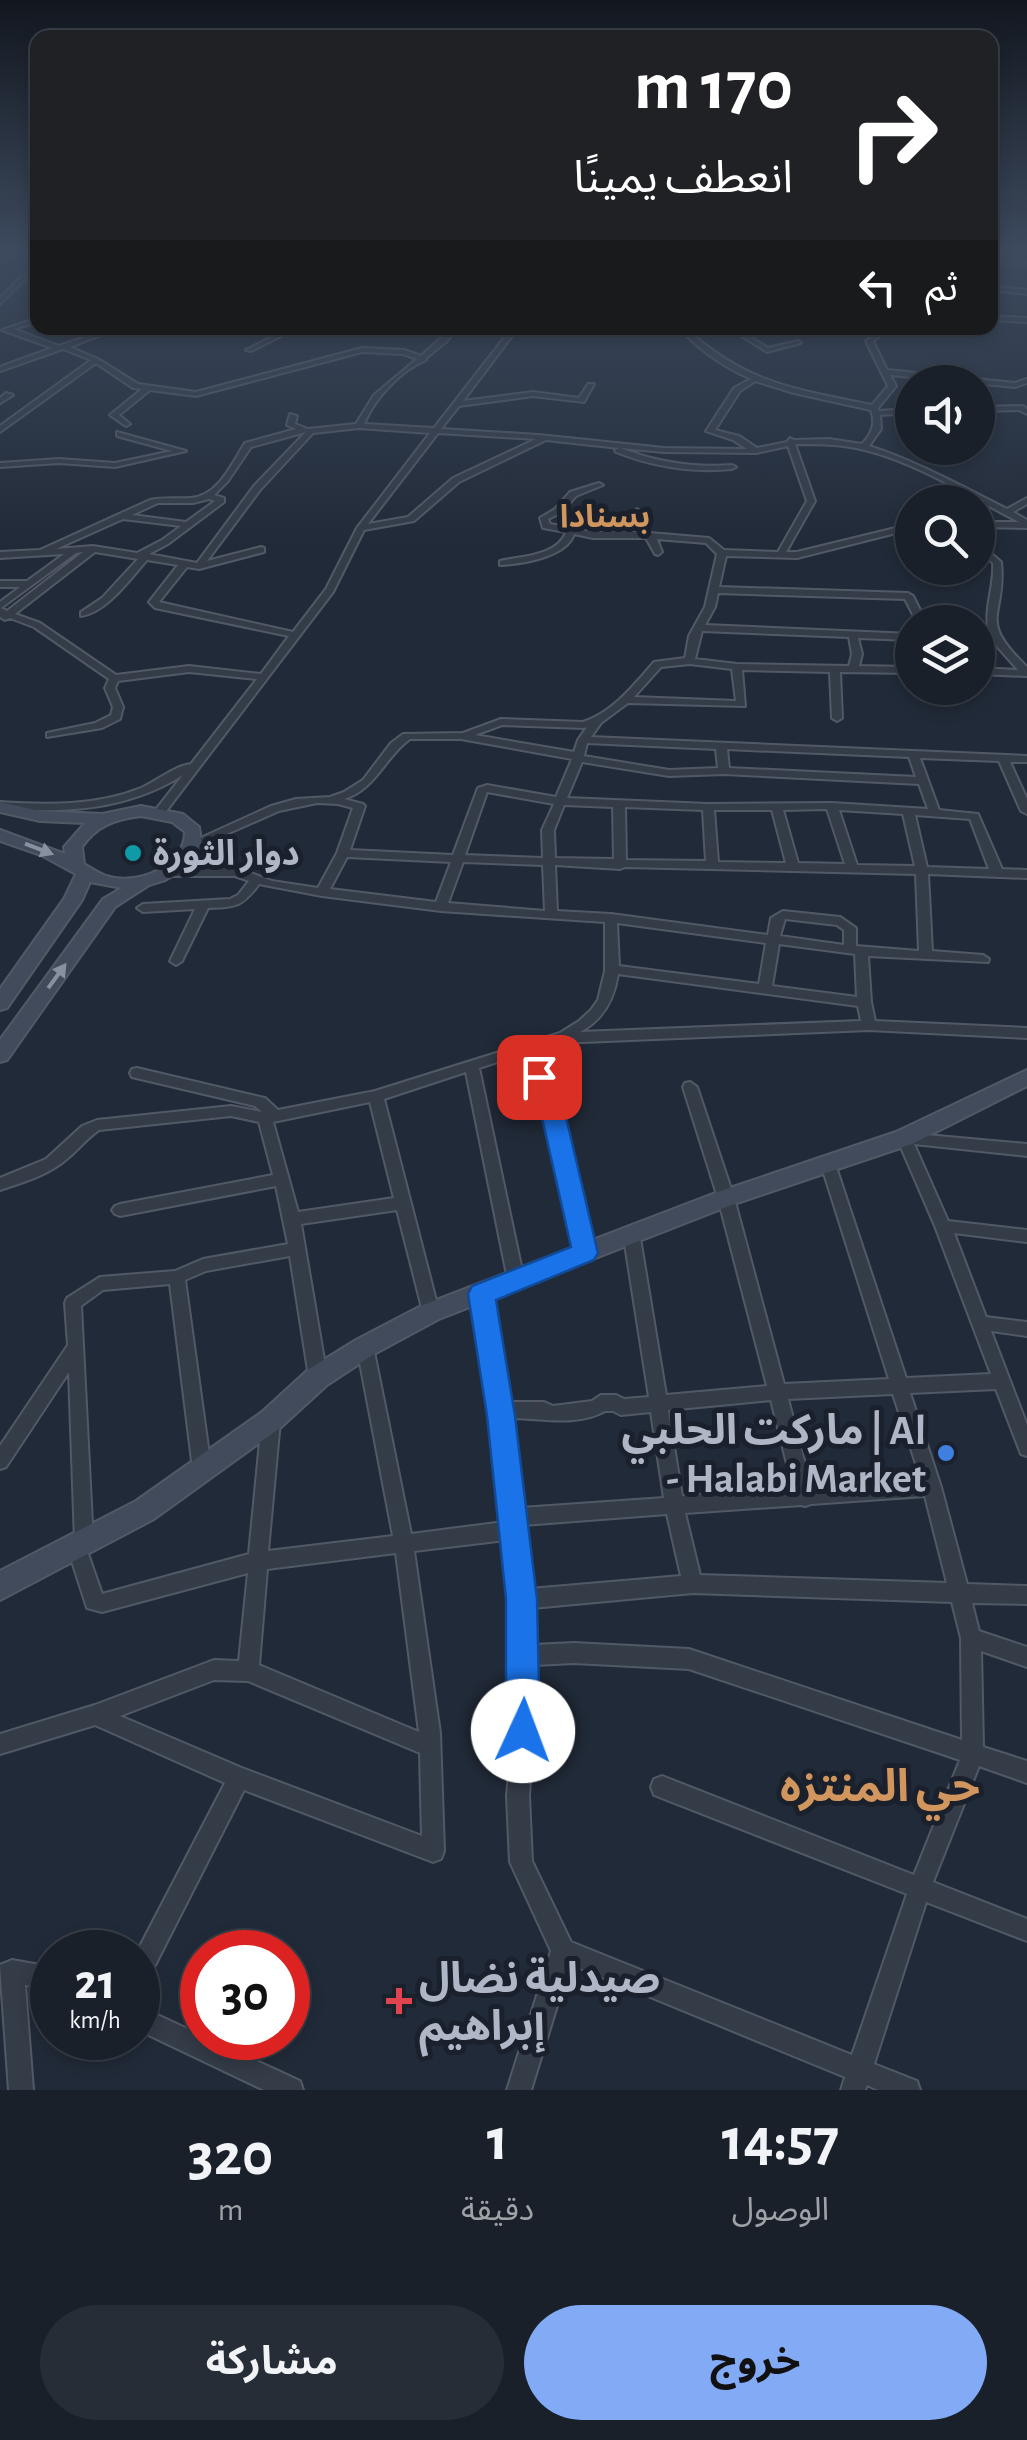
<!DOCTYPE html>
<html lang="ar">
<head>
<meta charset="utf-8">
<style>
	body { margin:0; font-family:"Alegreya Sans","Noto Sans Arabic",sans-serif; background:#262d36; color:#f1f3f6; direction:rtl; height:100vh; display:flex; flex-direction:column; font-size:38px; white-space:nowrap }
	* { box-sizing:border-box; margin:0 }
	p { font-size:32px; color:#9fa3a8 }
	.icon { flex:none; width:55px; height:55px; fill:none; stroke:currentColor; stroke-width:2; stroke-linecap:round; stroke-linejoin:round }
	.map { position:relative; height:2090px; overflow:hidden; direction:ltr }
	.sheet { display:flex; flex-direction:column; background:#19202a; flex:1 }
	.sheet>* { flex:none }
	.hud { position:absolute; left:30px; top:30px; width:968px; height:305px; border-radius:20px; box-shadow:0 5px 15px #0003,0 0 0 2px #373e47; direction:rtl; background:#202124; color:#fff; overflow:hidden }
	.fabs { position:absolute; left:895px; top:365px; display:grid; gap:20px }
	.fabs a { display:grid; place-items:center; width:100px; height:100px; border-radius:50%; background:#19202a; box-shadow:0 5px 15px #0003,0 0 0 2px #373e47; font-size:50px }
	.speed { position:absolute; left:30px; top:1930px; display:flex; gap:20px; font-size:50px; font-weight:700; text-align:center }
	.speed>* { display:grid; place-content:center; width:130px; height:130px; border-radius:50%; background:#19202a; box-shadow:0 5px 15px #0003,0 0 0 2px #373e47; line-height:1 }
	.speed small { font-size:25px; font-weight:400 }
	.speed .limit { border:15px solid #d22; background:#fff; color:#111 }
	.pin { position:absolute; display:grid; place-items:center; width:85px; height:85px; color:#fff; margin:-42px; border-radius:20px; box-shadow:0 5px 15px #0006 }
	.me { position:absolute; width:110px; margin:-55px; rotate:2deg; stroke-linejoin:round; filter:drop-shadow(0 0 8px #0008) }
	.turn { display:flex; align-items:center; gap:35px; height:210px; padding:0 40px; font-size:45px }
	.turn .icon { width:130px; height:130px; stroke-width:2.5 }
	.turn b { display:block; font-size:70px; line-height:85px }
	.then { display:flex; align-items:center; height:95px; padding:0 40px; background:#0003; gap:20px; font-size:38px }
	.eta { display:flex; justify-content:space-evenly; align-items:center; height:170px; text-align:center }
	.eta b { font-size:60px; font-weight:700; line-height:70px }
	.cta { display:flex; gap:20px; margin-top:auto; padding:20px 40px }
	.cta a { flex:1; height:115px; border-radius:60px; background:#83aaf5; color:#111; font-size:40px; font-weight:700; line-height:115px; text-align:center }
	.cta a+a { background:#262d36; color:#f1f3f6 }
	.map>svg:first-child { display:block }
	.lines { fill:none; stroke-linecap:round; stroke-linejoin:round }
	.river { fill:#35455f; fill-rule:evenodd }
	.street-casing { stroke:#525966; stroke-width:4 }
	.secondary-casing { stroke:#525966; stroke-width:4 }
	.street { fill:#343c48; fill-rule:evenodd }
	.secondary { fill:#424b5b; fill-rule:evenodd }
	.oneway { fill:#8991a0 }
	.route { fill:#1a73e8; stroke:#114b97; stroke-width:2.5 }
	.culture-dot { fill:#0f9aa8; stroke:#1a212d; stroke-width:4 }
	.shop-dot { fill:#3f7fe0; stroke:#1a212d; stroke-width:4 }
	.health-dot { fill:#e0444e; stroke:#1a212d; stroke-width:4 }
	.labels { text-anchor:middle; stroke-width:10; stroke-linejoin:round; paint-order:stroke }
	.far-quarter-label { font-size:32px; font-weight:bold; fill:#d1955e; stroke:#1a212d }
	.poi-label { font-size:35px; font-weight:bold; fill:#afb6c5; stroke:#1a212d; text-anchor:start }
	.near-poi-label { font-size:42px; font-weight:bold; fill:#afb6c5; stroke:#1a212d; text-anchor:end }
	.near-neighbourhood-label { font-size:45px; font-weight:bold; fill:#d1955e; stroke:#1a212d }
</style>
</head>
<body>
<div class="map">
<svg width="1027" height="2090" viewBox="0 0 1027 2090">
	<rect width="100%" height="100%" fill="#212a38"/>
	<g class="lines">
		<path class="river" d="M 1027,260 L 1027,266 L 990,267 L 990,261 Z"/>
		<g class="street-casing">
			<path id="street" d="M 13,253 L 21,253 L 0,261 L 0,257 Z
				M 38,270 L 38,274 L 25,279 L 0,304 L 0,298 L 21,277 Z
				M 990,286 L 1027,290 L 1027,294 L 990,290 Z
				M 990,316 L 1027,318 L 1027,322 L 990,320 Z
				M 38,318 L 38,322 L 14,329 L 59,346 L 112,328 L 120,328 L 70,347 L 98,359 L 138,384 L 196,392 L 362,348 L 404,350 L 421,356 L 452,328 L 458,328 L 446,342 L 426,358 L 426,360 C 400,371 375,398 364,424 L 434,428 L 512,328 L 518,328 L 463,401 L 533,392 L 579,398 L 588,384 L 594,384 L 584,402 L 533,396 L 459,406 L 441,429 L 539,435 L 664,448 L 747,449 L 733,440 L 706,431 L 734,388 L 751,379 C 724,367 698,349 679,328 L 685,328 C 747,384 794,389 872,405 L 888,386 L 866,341 L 883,328 L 889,328 L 873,341 L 887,370 L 1015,383 L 1027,379 L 1027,383 L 1015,387 L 890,375 L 896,386 L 878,408 L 879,411 L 912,409 L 912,413 L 880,415 L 881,429 L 869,446 C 918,462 961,486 1007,509 L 1027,498 L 1027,504 L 1013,512 L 1027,520 L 1027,528 L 978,527 L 978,522 L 1019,522 C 970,497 920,464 865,450 C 842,444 819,444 795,444 L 815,501 L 786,552 L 797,552 L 912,524 L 912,529 L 797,558 L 726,556 L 719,587 L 908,593 L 913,596 L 926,622 L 917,622 L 905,599 L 718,593 L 715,607 L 705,625 L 912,634 L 912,640 L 858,638 L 862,654 L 859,666 L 912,667 L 912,673 L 840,672 L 842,718 L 837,721 L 832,718 L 830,672 L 742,670 L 745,706 L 628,703 L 601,723 L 591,737 L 1027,756 L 1027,762 L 1010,762 L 1027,799 L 1027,814 L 1021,811 L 999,761 L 920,758 L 939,810 L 978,814 L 1002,869 L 1027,870 L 1027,878 L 928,874 L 932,951 L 983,955 L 989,959 L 988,962 L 868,956 L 871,1002 L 875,1021 L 1027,1028 L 1027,1038 L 869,1030 L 559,1043 L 537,1049 L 557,1100 L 593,1253 L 591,1257 L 585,1259 L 579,1257 L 577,1253 L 543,1100 L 525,1053 L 479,1068 L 524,1280 L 522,1285 L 516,1287 L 510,1285 L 508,1280 L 466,1072 L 384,1099 L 439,1312 L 437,1317 L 431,1319 L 425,1317 L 423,1312 L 397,1210 L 301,1224 L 327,1377 L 324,1382 L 318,1384 L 312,1382 L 309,1377 L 290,1256 L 206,1271 L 185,1280 L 211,1469 L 208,1475 L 202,1477 L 196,1475 L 193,1469 L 170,1284 L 103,1290 L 81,1306 L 93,1543 L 91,1549 L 87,1551 L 102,1594 L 249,1554 L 262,1421 L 265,1416 L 271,1413 L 277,1416 L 280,1421 L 268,1551 L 393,1536 L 357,1347 L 359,1342 L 365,1340 L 371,1342 L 373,1347 L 411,1534 L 504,1522 L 492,1416 L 474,1294 L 476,1289 L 482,1287 L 488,1289 L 490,1294 L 508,1402 L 544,1402 L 553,1406 L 592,1401 L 601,1395 L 616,1395 L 624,1399 L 649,1397 L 624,1238 L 626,1234 L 632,1232 L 638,1234 L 640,1238 L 666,1395 L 767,1386 L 718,1198 L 683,1087 L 685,1083 L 690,1082 L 697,1087 L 734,1198 L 784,1384 L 889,1379 L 821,1164 L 823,1160 L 833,1160 L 835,1164 L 906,1378 L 991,1374 L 935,1226 L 897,1138 L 899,1134 L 904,1133 L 1027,1144 L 1027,1156 L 914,1144 L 948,1221 L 1027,1230 L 1027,1242 L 954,1233 L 986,1317 L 1027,1322 L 1027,1336 L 991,1331 L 1027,1425 L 1027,1456 L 1021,1454 L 996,1389 L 910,1393 L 941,1487 L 967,1584 L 1027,1586 L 1027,1604 L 972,1603 L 979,1631 L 1027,1647 L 1027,1667 L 981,1651 L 983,1747 L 1027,1761 L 1027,1783 L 979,1766 L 933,1882 L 1027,1919 L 1027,1941 L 926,1902 L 874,2064 L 917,2081 L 920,2090 L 878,2090 L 867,2085 L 865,2090 L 841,2090 L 845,2077 L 570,1964 L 531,2090 L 507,2090 L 551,1951 L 510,1862 L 507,1796 L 515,1699 L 512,1599 L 506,1540 L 414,1551 L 440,1733 L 444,1851 L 441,1859 L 433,1862 L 244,1790 L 146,1983 L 138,1987 L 137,1952 L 225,1783 L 95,1725 L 0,1754 L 0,1734 L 95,1705 L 214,1660 L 239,1661 L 248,1573 L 102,1612 L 87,1608 L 68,1549 L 70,1543 L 75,1541 L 69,1372 L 6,1467 L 0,1469 L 0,1446 L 68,1345 L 65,1303 L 67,1298 L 100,1277 L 175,1271 L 203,1259 L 288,1244 L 276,1186 L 120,1216 L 115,1214 L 112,1210 L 115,1206 L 120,1204 L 273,1175 L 259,1122 L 231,1116 L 99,1130 C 87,1138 79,1149 68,1158 C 49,1175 24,1182 0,1190 L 0,1178 L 46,1159 L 82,1126 L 97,1120 L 231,1106 L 262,1112 L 255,1106 L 132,1077 L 130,1073 L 132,1069 L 137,1068 L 260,1097 L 265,1098 L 278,1110 L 375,1091 L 560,1033 L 579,1021 L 591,1010 L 598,1000 L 605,971 L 605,922 L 441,911 L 322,896 L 259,884 C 242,907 236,907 208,908 L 182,961 L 176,965 L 170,961 L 195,909 L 143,912 L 137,908 L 143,904 L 230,899 L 238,895 L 249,881 L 235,876 L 171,876 L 165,872 L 171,868 L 223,868 L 192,846 L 192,842 L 271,806 L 296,799 L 330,797 L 344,792 L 363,780 L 391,743 L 403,734 L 463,733 L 501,719 L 583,722 C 613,712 634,685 654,662 L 685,658 L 689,636 L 705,607 L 717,554 L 706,543 L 657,539 L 662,552 L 658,555 L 655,554 L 646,538 L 593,538 L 574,534 C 567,557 522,564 500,565 L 500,561 C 521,556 558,556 566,532 L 543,528 L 540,518 L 555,509 L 570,492 L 599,483 L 603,485 L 576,496 L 561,513 L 548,519 L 550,524 L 593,532 L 642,532 L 633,512 L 637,509 L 641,512 L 650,533 L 709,538 L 724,550 L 778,552 L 807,501 L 788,446 L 756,453 L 664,452 L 620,448 C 657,462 692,468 732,465 L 736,467 L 732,469 C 691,473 654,467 616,452 L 615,450 L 619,448 L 546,440 L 459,482 L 414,521 L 364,530 L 333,592 L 164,814 L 156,814 L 154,812 L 183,775 C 127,810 64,814 0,808 L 0,802 C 48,805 96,806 141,788 C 157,781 174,766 191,764 L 257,679 L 189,672 L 118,681 L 115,688 L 123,707 L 120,719 L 102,728 L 47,737 L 47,733 L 95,723 L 111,715 L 113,707 L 105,688 L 109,679 L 34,627 L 10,618 L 5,620 L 0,617 L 0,602 L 20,587 L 0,587 L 0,581 L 27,581 L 64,554 L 0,558 L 0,552 L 40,550 L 150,500 C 164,497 176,499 190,498 C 218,497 232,463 245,443 L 296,429 L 287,425 L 290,414 L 297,416 L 295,424 L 308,429 L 356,424 L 374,395 L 417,359 L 403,354 L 362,352 L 196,396 L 150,390 L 119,415 L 130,424 L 126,426 L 110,415 L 142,389 L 133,388 L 96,363 L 0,432 L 0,426 L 91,360 L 63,349 L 0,371 L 0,367 L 52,348 L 2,330 ZM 755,381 L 794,393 L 871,410 C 876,424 872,433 862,444 L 829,439 L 794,440 L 790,438 L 787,442 L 757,448 L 739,436 L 715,430 L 740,391 ZM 359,428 L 430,433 L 357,528 L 326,589 L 293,632 L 159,602 L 187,567 L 199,569 L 264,552 L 264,548 L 261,547 L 207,561 L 260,490 L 313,433 ZM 306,432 L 254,486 L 197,563 L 149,554 L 168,544 L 224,502 L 224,498 L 214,495 L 228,481 L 251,447 ZM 438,433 L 536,439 L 453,478 L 408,517 L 368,524 ZM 209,499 L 215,501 L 186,522 L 132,515 L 158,503 L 193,503 ZM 123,519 L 181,526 L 162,540 L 137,553 L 93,546 L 56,549 ZM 83,552 L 7,611 L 1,608 L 76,553 ZM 95,552 L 138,559 L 102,598 L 81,612 L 81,616 C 107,612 129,580 147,560 L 178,565 L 149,602 L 155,608 L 289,636 L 261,674 L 189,666 L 116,675 L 40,623 L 15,614 ZM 702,631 L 849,637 L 852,654 L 849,666 L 737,664 L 695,659 ZM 690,664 L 732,669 L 736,701 L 634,697 L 661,667 ZM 502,725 L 584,728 L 587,727 L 578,740 L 574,752 L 475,735 ZM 410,739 L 461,739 L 572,759 L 556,797 L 487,785 L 478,788 L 453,855 L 350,850 L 365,806 L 363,804 L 344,799 C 375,790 385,757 410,739 ZM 587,743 L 716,749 L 718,768 L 669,770 L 584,756 ZM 727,749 L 909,757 L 916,777 L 729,768 ZM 582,762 L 669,776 L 724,774 L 919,784 L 928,809 L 832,803 L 708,804 L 567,798 ZM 487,792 L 554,804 L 542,830 L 543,858 L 465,855 ZM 317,803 L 338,804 L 353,808 L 337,853 L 318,888 L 272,881 L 240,869 L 204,844 L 279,811 ZM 564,805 L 613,807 L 614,859 L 555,858 L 554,830 ZM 625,807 L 703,810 L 706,861 L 626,860 ZM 827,809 L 845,864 L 798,863 L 783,810 ZM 714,810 L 772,810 L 786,863 L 718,862 ZM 839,810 L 903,814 L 915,866 L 857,865 ZM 915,815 L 970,819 L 989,869 L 927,867 ZM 347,857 L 451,862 L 436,902 L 330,889 ZM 463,862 L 543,865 L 545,911 L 448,903 ZM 555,865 L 620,869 L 625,867 L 916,874 L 919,951 L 856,946 L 856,928 L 840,917 L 783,911 L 771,918 L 768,935 L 611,914 L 557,911 ZM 785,919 L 837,925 L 844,930 L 844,945 L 780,936 ZM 617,923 L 766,943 L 759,984 L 619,966 ZM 779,944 L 855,954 L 857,997 L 772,986 ZM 618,974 L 858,1006 L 861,1021 L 580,1032 C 603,1020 614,1000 618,974 ZM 370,1102 L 394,1198 L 298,1212 L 273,1122 ZM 893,1394 L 921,1479 L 811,1487 L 788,1399 ZM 771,1400 L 793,1488 L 682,1496 L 668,1410 ZM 605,1411 L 613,1411 L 621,1415 L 651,1412 L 664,1498 L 521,1508 L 510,1418 C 541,1418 577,1427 605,1411 ZM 925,1496 L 947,1583 L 700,1575 L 685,1513 L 801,1505 L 805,1506 L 811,1504 ZM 667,1514 L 681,1576 L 530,1589 L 523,1525 ZM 396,1553 L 419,1732 L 259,1665 L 267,1569 ZM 693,1593 L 952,1602 L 961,1638 L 962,1740 L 689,1649 L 574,1643 L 533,1645 L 532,1608 ZM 574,1663 L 689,1669 L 960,1760 L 914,1875 L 662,1776 L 654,1779 L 651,1787 L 654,1795 L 907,1894 L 852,2055 L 571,1942 L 532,1861 L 529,1796 L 535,1699 L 534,1665 ZM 214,1680 L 248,1681 L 420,1753 L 422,1836 L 242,1768 L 120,1716 Z
				M 290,328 L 297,328 L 251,351 L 246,350 Z
				M 729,328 L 736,328 L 768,348 L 798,341 L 801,343 L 767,352 Z
				M 6,393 L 13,395 L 0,403 L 0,398 Z
				M 1023,406 L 1027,409 L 1027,414 L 1019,410 L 978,411 L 978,407 Z
				M 117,432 L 186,451 L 115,467 L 59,463 L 0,467 L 0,463 L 59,459 L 115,463 L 172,451 L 117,436 Z
				M 978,542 L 1001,562 C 1007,618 975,617 1027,667 L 1027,676 L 978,674 L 978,668 L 1018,670 L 995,644 L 978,643 L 978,637 L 991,638 C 981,613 995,589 993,563 L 978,549 Z
				M 12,1960 L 52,1967 L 52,1989 L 25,1985 L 33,2090 L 9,2090 L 0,1965 Z
				M 138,2006 L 300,2081 L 303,2090 L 264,2090 L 138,2030 Z"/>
		</g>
		<g class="secondary-casing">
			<path id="secondary" d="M 0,802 L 40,811 L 102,814 L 141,806 L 183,814 L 199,827 L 202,847 L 187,867 L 165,880 L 149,885 L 115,907 L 7,1060 L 0,1062 L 0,1040 L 103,899 L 122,888 L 90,882 L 82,900 L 7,1008 L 0,1010 L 0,989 L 64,899 L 76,874 L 41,855 L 0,841 L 0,830 L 65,854 L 64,847 L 85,823 L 40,821 L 0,812 ZM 141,816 L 172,822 L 185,832 C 185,867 137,886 106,876 C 98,873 91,868 84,864 L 82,847 C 96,826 116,819 141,816 Z
				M 1027,1070 L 1027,1086 L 912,1144 L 734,1204 L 439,1319 L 374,1354 L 327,1385 L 280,1428 L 154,1519 L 0,1600 L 0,1571 L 136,1501 L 262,1412 L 309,1369 L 356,1340 L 423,1305 L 718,1192 L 896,1132 Z"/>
		</g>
		<use href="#street" class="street"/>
		<use href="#secondary" class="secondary"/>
	</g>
	<defs><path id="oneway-solid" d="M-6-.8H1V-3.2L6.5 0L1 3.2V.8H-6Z" transform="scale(2.5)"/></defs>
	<g class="oneway">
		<use href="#oneway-solid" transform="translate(39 849) rotate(21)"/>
		<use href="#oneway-solid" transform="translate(57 976) rotate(-54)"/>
	</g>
	<linearGradient id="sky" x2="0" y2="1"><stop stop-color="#12171f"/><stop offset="0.46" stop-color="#3d4a5e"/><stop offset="1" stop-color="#3d4a5e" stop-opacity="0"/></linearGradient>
	<rect width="1027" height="545" fill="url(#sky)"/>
	<path class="route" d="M 539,1068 L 547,1071 L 562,1100 L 598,1253 L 594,1260 L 496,1300 L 515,1416 L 537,1599 L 540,1731 L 535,1743 L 523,1748 L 511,1743 L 506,1731 L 506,1599 L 487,1416 L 468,1294 L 472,1286 L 571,1247 L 538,1100 L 527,1077 Z"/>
	<circle class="culture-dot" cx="133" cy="853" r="10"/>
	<circle class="shop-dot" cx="946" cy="1453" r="10"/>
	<path class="health-dot" d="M394 1986h10v10h10v10h-10v10h-10v-10h-10v-10h10z"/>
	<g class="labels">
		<g class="far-quarter-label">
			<text x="605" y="527">بسنادا</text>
		</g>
		<g class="poi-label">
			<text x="153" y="865">دوار الثورة</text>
		</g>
		<g class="near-poi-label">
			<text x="926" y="1444">ماركت الحلبي | Al<tspan x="926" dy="48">- Halabi Market</tspan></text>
			<text x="419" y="1992" text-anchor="start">صيدلية نضال<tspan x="419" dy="48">إبراهيم</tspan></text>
		</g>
		<g class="near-neighbourhood-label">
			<text x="880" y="1801">حي المنتزه</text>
		</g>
	</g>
</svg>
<div class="fabs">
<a><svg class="icon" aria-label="sound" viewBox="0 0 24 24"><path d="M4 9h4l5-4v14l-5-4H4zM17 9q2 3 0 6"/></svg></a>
<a><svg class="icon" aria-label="search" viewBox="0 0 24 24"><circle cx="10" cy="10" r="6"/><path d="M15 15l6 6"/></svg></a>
<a><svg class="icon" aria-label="layers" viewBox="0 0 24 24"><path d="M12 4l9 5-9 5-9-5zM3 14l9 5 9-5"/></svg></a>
</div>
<div class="speed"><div>21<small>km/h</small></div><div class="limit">30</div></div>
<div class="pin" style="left:539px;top:1077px;background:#d93025"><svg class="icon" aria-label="arrive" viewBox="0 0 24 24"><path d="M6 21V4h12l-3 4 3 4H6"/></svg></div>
<svg class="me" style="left:523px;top:1731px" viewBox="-20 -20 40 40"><circle r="19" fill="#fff"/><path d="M0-13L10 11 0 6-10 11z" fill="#1a73e8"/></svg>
<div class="hud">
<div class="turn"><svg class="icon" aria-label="right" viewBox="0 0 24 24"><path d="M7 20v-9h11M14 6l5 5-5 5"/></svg><div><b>170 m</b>انعطف يمينًا</div></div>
<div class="then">ثم<svg class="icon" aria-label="left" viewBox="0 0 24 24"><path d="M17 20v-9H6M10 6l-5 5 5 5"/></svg></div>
</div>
</div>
<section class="sheet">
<div class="eta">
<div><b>14:57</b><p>الوصول</p></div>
<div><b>1</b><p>دقيقة</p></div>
<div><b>320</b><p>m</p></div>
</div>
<div class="cta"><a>خروج</a><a>مشاركة</a></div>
</section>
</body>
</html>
